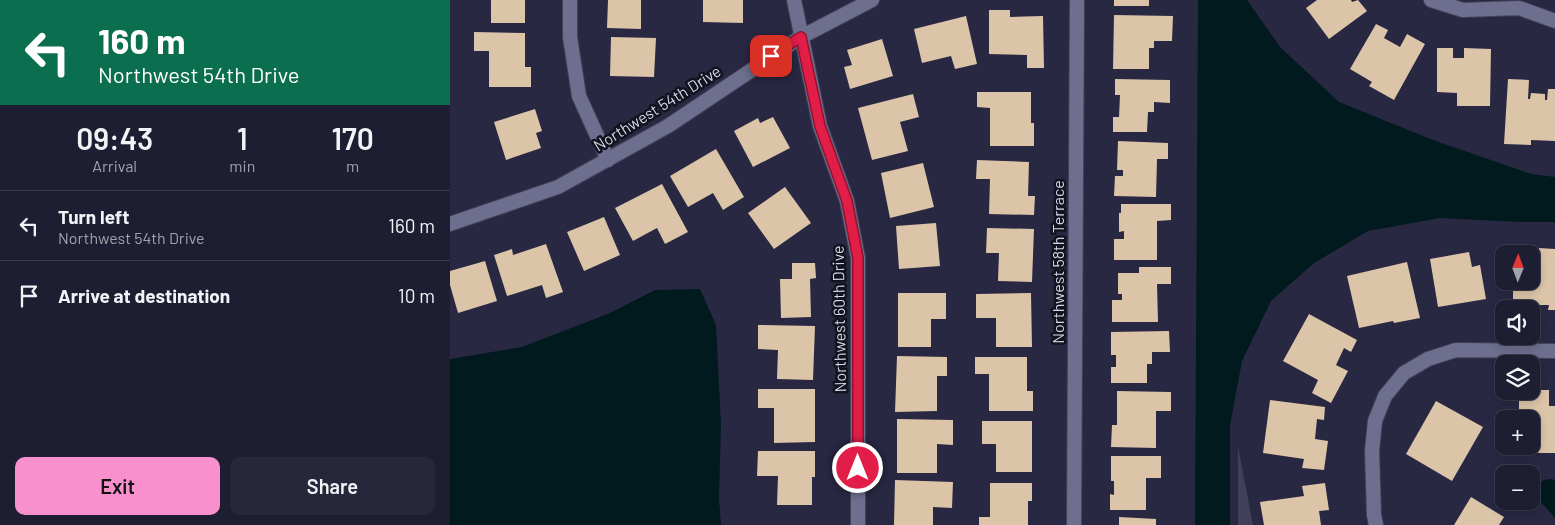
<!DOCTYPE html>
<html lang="en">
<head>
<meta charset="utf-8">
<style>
	body { margin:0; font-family:Barlow,sans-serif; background:#26273a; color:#f1f3f6; height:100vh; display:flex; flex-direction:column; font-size:19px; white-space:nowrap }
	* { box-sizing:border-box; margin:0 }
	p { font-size:16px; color:#a1a2ac }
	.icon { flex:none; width:28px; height:28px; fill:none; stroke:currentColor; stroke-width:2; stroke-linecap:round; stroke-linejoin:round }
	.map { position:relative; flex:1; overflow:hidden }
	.sheet { display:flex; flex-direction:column; background:#1e1e32; width:450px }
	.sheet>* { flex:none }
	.hud { background:#0b6e4f; color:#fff; overflow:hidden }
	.needle { width:32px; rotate:1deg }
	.tools { position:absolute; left:1045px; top:245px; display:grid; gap:10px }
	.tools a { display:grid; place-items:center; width:45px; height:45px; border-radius:10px; background:#1e1e32; box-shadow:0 2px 8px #0003,0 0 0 1px #3c3c4d; font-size:25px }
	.pin { position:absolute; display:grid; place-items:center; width:42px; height:42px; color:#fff; margin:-21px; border-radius:10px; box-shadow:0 2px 8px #0006 }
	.me { position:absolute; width:55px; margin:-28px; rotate:0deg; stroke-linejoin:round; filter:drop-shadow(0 0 4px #0008) }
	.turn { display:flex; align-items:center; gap:18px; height:105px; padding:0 15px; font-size:22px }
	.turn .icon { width:65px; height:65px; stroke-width:2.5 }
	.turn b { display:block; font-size:35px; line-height:42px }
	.eta { display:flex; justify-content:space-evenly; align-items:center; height:85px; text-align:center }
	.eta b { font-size:30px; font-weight:600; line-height:35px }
	.button { display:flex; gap:10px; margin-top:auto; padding:10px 15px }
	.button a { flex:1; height:58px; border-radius:10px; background:#f790cd; color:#111; font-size:20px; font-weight:600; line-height:58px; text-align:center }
	.button a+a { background:#26273a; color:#f1f3f6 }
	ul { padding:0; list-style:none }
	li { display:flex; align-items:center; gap:15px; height:70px; padding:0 15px; border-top:1px solid #3c3c4d }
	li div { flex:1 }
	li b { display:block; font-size:19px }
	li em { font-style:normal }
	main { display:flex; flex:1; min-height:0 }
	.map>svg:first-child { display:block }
	.green { fill:#404158 }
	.water { fill:#001a1e }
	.building { fill:#dcc4a8 }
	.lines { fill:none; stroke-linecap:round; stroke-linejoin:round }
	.street-casing { stroke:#45435b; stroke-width:16 }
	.street { stroke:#6e6f8f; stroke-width:14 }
	.route-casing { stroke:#92132f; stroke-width:12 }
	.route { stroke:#e11d48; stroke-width:9 }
	.labels { text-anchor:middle; stroke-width:5; stroke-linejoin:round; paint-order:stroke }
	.street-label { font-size:16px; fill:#d5d6e8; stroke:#13131f }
</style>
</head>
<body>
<main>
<section class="sheet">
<div class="hud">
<div class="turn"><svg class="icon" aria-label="left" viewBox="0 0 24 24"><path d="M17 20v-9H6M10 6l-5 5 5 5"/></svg><div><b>160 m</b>Northwest 54th Drive</div></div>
</div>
<div class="eta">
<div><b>09:43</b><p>Arrival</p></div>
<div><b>1</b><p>min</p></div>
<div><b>170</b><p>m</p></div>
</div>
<ul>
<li><svg class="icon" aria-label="left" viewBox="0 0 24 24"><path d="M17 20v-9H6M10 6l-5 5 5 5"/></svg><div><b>Turn left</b><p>Northwest 54th Drive</p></div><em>160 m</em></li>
<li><svg class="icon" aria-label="arrive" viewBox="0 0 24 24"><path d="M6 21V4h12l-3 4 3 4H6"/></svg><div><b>Arrive at destination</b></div><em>10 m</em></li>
</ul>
<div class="button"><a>Exit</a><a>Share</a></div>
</section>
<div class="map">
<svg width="1105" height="525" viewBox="0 0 1105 525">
	<rect width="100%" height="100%" fill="#282843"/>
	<path class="green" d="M 788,447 L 803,525 L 788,525 Z"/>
	<path class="water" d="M 748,0 L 797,0 L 830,47 L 889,102 L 983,140 L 1081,174 L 1105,177 L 1105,222 L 1071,222 L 990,218 L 918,231 L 864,263 L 821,301 L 792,361 L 780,425 L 780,525 L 745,525 Z
		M 250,289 L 266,325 L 271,424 L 269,498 L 271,525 L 0,525 L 0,359 L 72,347 L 160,313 L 205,290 Z
		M 1101,479 L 1105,480 L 1105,518 L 1089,500 L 1087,486 L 1094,480 Z"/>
	<path class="building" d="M 41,0 L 75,0 L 75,23 L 41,23 Z
		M 158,0 L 191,0 L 191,29 L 157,28 Z
		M 253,0 L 293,0 L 293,23 L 253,22 Z
		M 664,0 L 699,0 L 699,6 L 664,6 Z
		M 867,0 L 901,0 L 902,2 L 908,0 L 917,11 L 879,39 L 856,8 Z
		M 539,10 L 560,10 L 560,17 L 593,16 L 594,68 L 577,68 L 577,55 L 539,54 Z
		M 664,15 L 723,16 L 722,41 L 704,41 L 704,48 L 699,48 L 699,69 L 663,69 Z
		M 516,16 L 527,64 L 505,69 L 501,56 L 472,63 L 464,29 Z
		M 926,24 L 938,30 L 934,38 L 950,47 L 957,34 L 975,44 L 944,100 L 919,86 L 922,82 L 900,69 Z
		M 24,32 L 75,33 L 75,67 L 81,67 L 81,87 L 39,87 L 39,51 L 24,51 Z
		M 161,37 L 206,38 L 204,77 L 160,76 Z
		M 432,39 L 443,76 L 400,89 L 394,67 L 402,65 L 397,50 Z
		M 987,48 L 1003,48 L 1003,58 L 1014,58 L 1014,48 L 1041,49 L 1040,106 L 1007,106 L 1007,93 L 987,92 Z
		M 665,79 L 720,80 L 720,103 L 704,102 L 704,112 L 698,112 L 697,132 L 663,132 L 663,117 L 669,117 L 670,95 L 665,95 Z
		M 1058,79 L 1079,80 L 1078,99 L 1080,99 L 1081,93 L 1095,94 L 1095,100 L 1097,100 L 1098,89 L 1105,89 L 1105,141 L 1081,140 L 1081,145 L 1054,144 Z
		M 527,92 L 581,92 L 581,123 L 584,123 L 584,146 L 540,146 L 540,108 L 527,107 Z
		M 463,94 L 469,117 L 450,122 L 458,151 L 422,160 L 408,108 Z
		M 85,109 L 92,131 L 86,133 L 91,148 L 56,160 L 44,122 Z
		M 323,117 L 340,148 L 303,167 L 284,131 L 308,118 L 310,123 Z
		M 668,141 L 718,143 L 718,159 L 707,159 L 706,197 L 664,196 L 665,176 L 673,176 L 673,170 L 667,170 Z
		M 266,149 L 294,197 L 273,210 L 263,193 L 238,207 L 220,176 Z
		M 527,160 L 579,162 L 578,196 L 585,196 L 584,215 L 539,214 L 540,179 L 526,179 Z
		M 473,163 L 484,207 L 440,218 L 431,173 Z
		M 212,184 L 238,232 L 215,244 L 207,228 L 183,241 L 165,208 Z
		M 335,187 L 361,223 L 324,249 L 298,213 Z
		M 671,204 L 721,204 L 721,220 L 707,221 L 707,260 L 664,260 L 664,239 L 674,239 L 674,231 L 669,232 L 669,213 L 671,213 Z
		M 154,217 L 170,255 L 134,271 L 117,232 Z
		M 486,223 L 490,266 L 449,269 L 446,226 Z
		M 537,228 L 584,229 L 582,282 L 548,281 L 549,253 L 536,253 Z
		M 96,244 L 113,292 L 96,298 L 92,285 L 57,296 L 44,255 L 62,249 L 63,255 Z
		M 1089,248 L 1105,249 L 1105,310 L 1098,310 L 1099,305 L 1063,305 L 1063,281 L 1081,281 L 1081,261 L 1088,261 Z
		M 1019,252 L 1022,267 L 1030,265 L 1036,299 L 988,307 L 980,259 Z
		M 35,261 L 47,301 L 8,313 L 0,285 L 0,271 Z
		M 957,262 L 970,318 L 944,323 L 943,321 L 909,328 L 897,276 Z
		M 342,263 L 365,263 L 366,278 L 360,279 L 361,317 L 331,318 L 330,279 L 342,279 Z
		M 689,267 L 721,267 L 721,284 L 707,284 L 708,322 L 662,322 L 662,300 L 672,300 L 672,294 L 668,294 L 668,273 L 689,273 Z
		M 448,293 L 496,293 L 496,319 L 481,319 L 481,347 L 448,347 Z
		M 581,293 L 582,347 L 546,347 L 546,318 L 526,318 L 526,294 Z
		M 859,314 L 907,340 L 901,352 L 894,348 L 886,365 L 898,371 L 881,403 L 862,393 L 868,380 L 833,361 Z
		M 308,325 L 365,326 L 363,380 L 327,379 L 328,350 L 308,349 Z
		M 719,331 L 720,352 L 702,352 L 702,364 L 697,364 L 697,383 L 661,383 L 661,367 L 666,367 L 666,355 L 661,355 L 661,332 Z
		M 447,356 L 497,357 L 497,376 L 487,376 L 487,411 L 445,412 Z
		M 525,357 L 577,357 L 577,391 L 583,391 L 583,411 L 539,411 L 539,374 L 525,374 Z
		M 308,389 L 365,389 L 365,442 L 324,443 L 324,408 L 308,408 Z
		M 1081,390 L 1099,390 L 1099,406 L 1105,406 L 1105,453 L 1077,453 L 1077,446 L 1081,446 L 1081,419 L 1077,419 L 1077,412 L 1069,412 L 1069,391 L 1081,391 Z
		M 667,391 L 721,392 L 721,411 L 706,411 L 706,448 L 661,447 L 662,425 L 667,425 Z
		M 820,400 L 875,407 L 874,420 L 867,419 L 865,439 L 878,441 L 874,470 L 852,468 L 854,459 L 813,453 Z
		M 986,401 L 1033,427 L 1002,481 L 956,454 Z
		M 447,419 L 503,420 L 503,445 L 487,444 L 487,473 L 447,473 Z
		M 532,421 L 582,421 L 582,472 L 546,472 L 546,444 L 532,444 Z
		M 308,451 L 365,451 L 365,477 L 362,477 L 362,505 L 327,505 L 328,476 L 307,476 Z
		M 661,456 L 711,456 L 711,478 L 696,478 L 696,510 L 660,510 L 660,494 L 664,495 L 664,481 L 661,481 Z
		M 445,480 L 503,482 L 502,508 L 483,507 L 483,525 L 444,525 Z
		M 540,483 L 582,483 L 582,501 L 578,501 L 578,525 L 529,525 L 529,517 L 540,517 Z
		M 875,483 L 879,510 L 869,511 L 871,525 L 814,525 L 810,502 L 854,496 L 852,486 Z
		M 1021,497 L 1054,517 L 1049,525 L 1004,525 Z
		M 669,517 L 706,519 L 706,525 L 669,525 Z"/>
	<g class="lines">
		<g class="street-casing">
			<path id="street" d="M 120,0 L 120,37 L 129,96 L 158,160
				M 344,0 L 370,126 L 397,201 L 408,258 L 408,525
				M 981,0 L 1013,10 L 1069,8 L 1105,21
				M 0,224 L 108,187 L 218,126 L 351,37 L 422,0
				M 624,525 L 627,0
				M 926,525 L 924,515 L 922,451 L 925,421 L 935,396 L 954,373 L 978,359 L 1006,350 L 1105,351"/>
		</g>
		<use href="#street" class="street"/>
	</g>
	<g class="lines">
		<g class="route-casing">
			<path id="route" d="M 321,56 L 351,37 L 370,126 L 397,201 L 408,258 L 408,468"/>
		</g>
		<use href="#route" class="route"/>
	</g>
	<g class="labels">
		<g class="street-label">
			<text transform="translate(207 108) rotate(-32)" y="6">Northwest 54th Drive</text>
			<text transform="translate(608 262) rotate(-90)" y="6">Northwest 58th Terrace</text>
			<text transform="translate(389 319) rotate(-91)" y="6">Northwest 60th Drive</text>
		</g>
	</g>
</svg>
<div class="tools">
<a><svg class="needle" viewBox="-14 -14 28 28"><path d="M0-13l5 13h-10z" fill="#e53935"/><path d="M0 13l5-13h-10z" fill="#a1a2ac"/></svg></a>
<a><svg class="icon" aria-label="sound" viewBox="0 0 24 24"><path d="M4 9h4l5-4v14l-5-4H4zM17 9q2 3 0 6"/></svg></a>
<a><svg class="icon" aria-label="layers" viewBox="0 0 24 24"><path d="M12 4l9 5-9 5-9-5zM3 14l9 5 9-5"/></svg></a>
<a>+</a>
<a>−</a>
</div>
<div class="pin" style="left:321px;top:56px;background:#d93025"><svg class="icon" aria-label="arrive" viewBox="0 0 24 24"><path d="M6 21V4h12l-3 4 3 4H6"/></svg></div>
<svg class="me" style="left:408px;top:468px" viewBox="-20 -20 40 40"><circle r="17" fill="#e11d48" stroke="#fff" stroke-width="3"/><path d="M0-11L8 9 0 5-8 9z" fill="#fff"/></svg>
</div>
</main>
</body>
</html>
